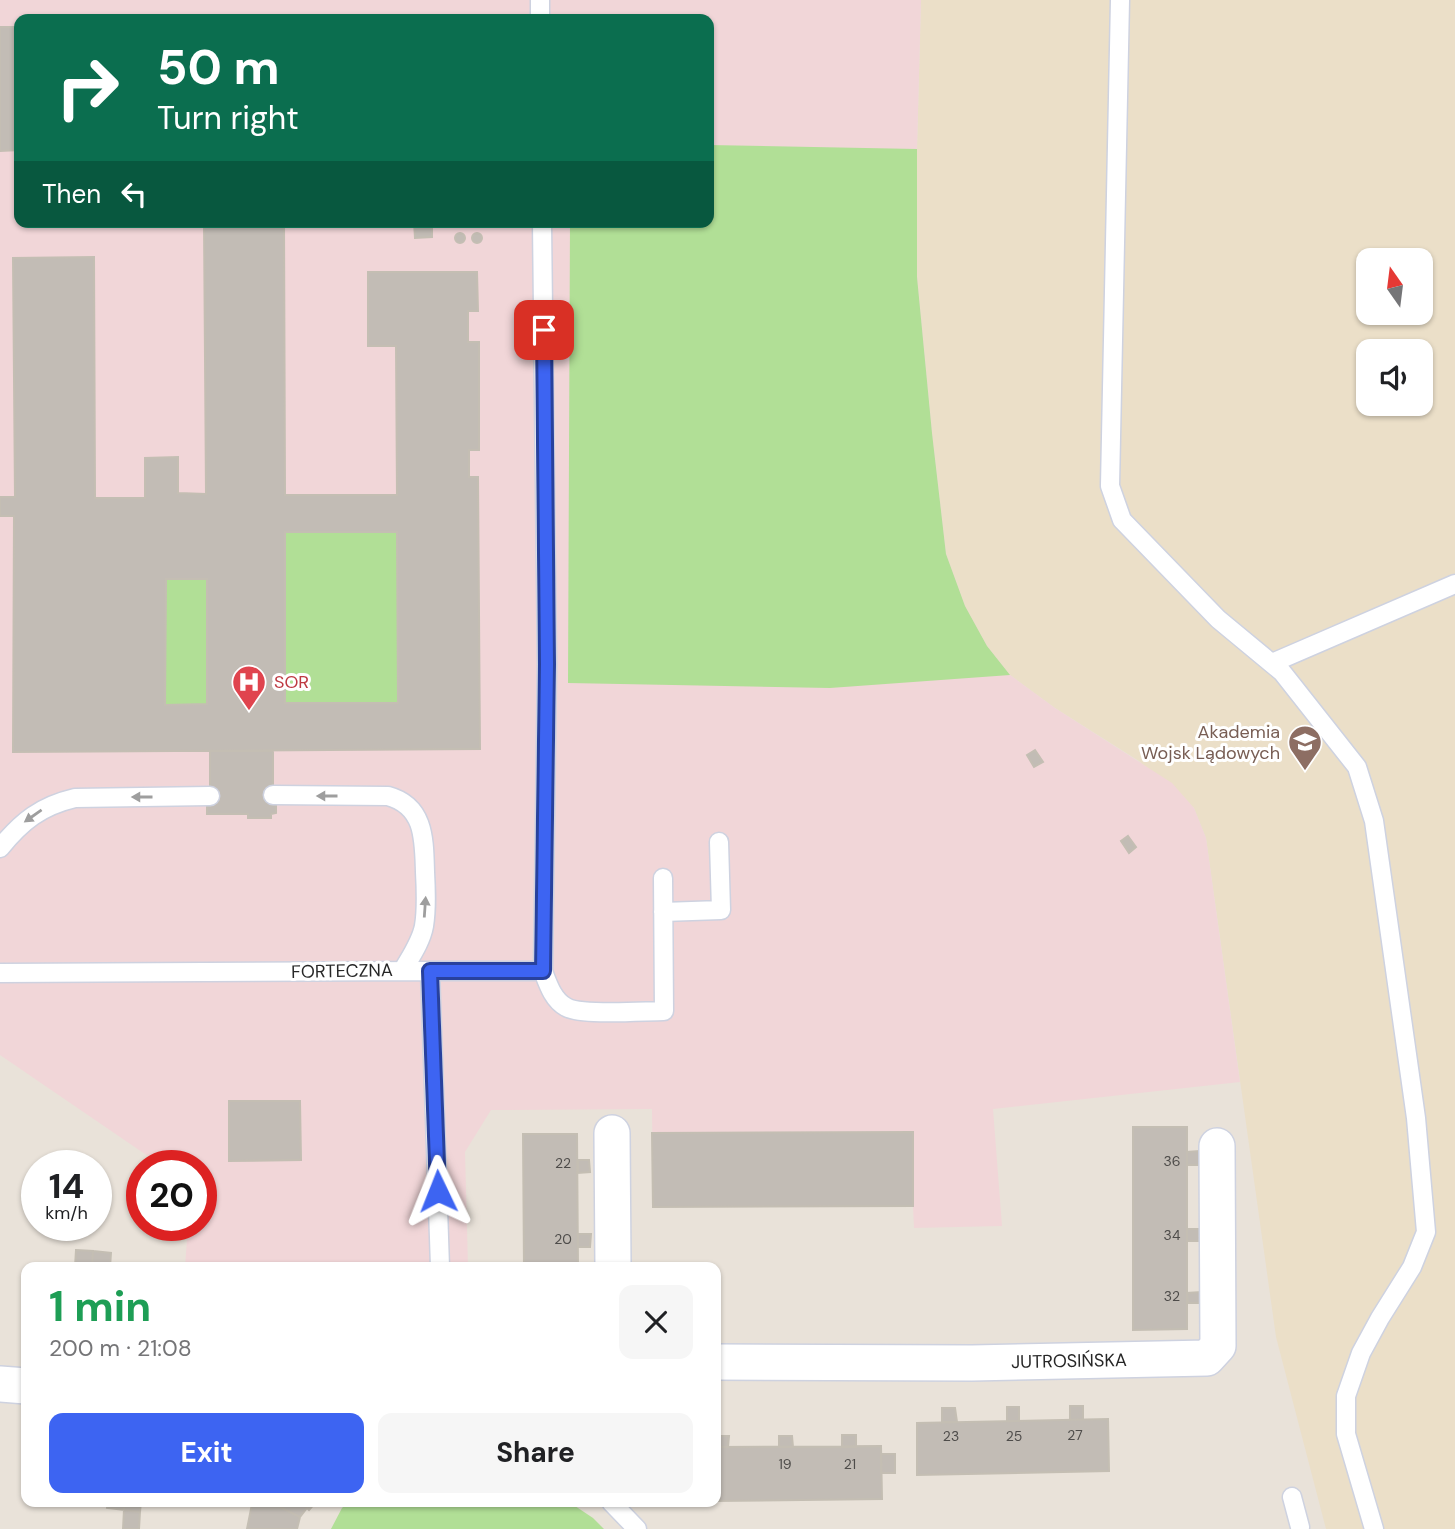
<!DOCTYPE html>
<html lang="en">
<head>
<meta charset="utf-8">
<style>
	body { margin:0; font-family:"DM Sans",sans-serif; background:#f6f6f6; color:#202124; height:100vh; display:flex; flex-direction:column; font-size:26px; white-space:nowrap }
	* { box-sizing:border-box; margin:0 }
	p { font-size:23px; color:#757577 }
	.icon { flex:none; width:38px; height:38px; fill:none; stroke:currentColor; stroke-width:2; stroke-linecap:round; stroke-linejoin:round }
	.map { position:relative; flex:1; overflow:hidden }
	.side { position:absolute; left:21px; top:1262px; width:700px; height:245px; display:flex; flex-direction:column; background:#fff; border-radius:14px; box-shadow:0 2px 5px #0004 }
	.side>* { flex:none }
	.top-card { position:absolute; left:14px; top:14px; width:700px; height:214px; border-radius:14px; box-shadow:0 2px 5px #0004; background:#0b6e4f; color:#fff; overflow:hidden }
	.needle { width:46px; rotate:346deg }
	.fabs { position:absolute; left:1356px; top:248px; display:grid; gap:14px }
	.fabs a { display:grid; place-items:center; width:77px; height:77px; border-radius:14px; background:#fff; box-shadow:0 2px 5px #0004; font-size:35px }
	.speed { position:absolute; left:21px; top:1150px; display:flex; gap:14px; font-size:35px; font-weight:700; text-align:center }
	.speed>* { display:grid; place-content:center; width:91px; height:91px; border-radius:50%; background:#fff; box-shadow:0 2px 5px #0004; line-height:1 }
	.speed small { font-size:18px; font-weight:400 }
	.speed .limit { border:10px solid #d22; background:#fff; color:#111 }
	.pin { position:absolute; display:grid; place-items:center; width:60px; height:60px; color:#fff; margin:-30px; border-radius:14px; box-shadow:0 4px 10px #0006 }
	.me { position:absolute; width:77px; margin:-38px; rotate:358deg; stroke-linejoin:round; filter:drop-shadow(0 0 5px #0008) }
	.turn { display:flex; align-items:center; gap:24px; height:147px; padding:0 28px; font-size:32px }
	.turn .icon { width:91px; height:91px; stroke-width:2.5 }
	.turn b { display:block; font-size:49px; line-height:60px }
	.then { display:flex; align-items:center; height:66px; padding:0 28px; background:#0003; gap:14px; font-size:26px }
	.round { display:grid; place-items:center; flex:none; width:74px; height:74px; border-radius:14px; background:#f6f6f6 }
	.overview { display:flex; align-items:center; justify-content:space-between; height:119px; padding:0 28px }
	h1 { font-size:42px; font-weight:700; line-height:52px; color:#1e9e55 }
	.action { display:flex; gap:14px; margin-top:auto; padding:14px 28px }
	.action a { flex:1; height:80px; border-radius:14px; background:#3d64f2; color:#fff; font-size:28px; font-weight:700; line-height:80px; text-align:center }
	.action a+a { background:#f6f6f6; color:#202124 }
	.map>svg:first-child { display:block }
	.education { fill:#ebdfc8; fill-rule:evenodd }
	.medical { fill:#f1d6d8; fill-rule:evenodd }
	.green { fill:#b1df96 }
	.building { fill:#c2bcb5; stroke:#c4beb3; stroke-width:2; fill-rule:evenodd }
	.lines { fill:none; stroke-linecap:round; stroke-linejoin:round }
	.service-casing { stroke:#ced2e0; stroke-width:21 }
	.minor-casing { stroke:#ced2e0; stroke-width:38 }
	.service { stroke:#fff; stroke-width:18 }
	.minor { stroke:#fff; stroke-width:35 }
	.oneway { fill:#9e9e9e }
	.route-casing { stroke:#28419d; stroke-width:18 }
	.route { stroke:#3d64f2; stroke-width:12 }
	.labels { text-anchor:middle; stroke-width:6; stroke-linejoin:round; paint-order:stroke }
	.number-label { font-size:14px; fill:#4e4c4a }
	.health-label { font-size:18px; fill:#be3a42; stroke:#fff; text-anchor:start }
	.education-label { font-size:18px; fill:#785e54; stroke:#fff; text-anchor:end }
	.street-label { font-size:18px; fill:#272727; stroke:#fff }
</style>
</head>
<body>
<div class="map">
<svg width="1455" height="1529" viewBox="0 0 1455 1529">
	<rect width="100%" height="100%" fill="#e9e2d9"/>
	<path class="education" d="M 921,0 L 1455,0 L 1455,1529 L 1326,1529 L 1276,1337 L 1206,838 L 1194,808 L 1139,761 L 1055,708 L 1010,675 L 987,646 L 965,606 L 946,554 L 932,433 L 917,277 L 917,149 ZM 1368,261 L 1421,261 L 1421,313 L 1368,313 ZM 1368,352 L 1421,352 L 1421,404 L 1368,404 Z"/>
	<path class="medical" d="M 0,0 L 921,0 L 917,149 L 917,277 L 932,433 L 946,554 L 965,606 L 987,646 L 1010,675 L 1055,708 L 1172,783 L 1194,808 L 1206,838 L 1240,1082 L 993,1109 L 1002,1226 L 914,1228 L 913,1206 L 653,1207 L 652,1109 L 491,1110 L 465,1152 L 468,1267 L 185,1267 L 188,1225 L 201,1225 L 201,1166 L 161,1165 L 0,1055 ZM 19,19 L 709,19 L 709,222 L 19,222 Z"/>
	<path class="green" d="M 709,145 L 917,149 L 917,277 L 932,433 L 946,554 L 965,606 L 987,646 L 1010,675 L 830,688 L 568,683 L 570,222 L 709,222 Z
		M 285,532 L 397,532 L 398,703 L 285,703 Z
		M 166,579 L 207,579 L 207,704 L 165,705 Z
		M 348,1502 L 569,1502 L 593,1518 L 604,1529 L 331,1529 L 342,1508 Z"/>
	<path class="building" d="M 0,27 L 19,27 L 19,150 L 0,151 Z
		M 204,222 L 284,222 L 285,495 L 397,495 L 396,346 L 368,346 L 368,272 L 477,272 L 478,311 L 468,311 L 468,342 L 479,342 L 479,450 L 469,450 L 469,477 L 478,477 L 480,749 L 13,752 L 14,516 L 0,516 L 0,497 L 15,497 L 13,258 L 94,257 L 95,498 L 145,498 L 145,458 L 178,457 L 178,493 L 206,494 ZM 285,532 L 397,532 L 398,703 L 285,703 ZM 166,579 L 207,579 L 207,704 L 165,705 Z
		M 414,222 L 432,222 L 432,237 L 415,238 Z
		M472 238a5 5 0 1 1 10 0a5 5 0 1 1-10 0Z
		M455 238a5 5 0 1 1 10 0a5 5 0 1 1-10 0Z
		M 1035,750 L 1043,762 L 1034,767 L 1027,755 Z
		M 210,751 L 273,751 L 273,804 L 276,804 L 276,813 L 271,814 L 271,818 L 248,818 L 248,814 L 207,814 L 207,804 L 210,805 Z
		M 1128,836 L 1136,847 L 1129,853 L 1121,841 Z
		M 229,1101 L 300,1101 L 301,1160 L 229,1161 Z
		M 1133,1127 L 1187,1127 L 1187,1329 L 1133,1330 Z
		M 913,1132 L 913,1206 L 653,1207 L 652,1133 Z
		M 523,1134 L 577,1134 L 578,1267 L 524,1267 Z
		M 1199,1151 L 1199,1165 L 1187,1165 L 1187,1152 Z
		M 578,1160 L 589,1160 L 590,1172 L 578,1173 Z
		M 1187,1229 L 1199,1229 L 1199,1241 L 1187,1241 Z
		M 578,1234 L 591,1234 L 590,1247 L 578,1247 Z
		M 76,1250 L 93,1251 L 92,1267 L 75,1267 Z
		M 93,1251 L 111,1253 L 110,1267 L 92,1267 Z
		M 1201,1292 L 1201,1303 L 1188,1303 L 1187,1293 Z
		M 1070,1406 L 1083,1406 L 1083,1420 L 1070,1420 Z
		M 1007,1407 L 1019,1407 L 1019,1421 L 1007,1421 Z
		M 942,1408 L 955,1408 L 957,1422 L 942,1422 Z
		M 1108,1419 L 1109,1471 L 917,1475 L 917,1423 Z
		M 842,1435 L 856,1435 L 856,1447 L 842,1447 Z
		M 716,1436 L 729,1436 L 728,1447 L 716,1447 Z
		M 779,1436 L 792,1436 L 793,1447 L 779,1447 Z
		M 881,1446 L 882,1499 L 716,1501 L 716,1447 Z
		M 881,1454 L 895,1454 L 895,1473 L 881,1473 Z
		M 108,1502 L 125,1502 L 124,1510 L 107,1508 Z
		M 125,1502 L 141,1502 L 140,1512 L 124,1510 Z
		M 244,1502 L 270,1502 L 300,1517 L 297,1529 L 247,1529 L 252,1504 Z
		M 270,1502 L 316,1502 L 309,1510 L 307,1508 L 300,1517 Z
		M 124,1510 L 140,1512 L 139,1529 L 123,1529 Z"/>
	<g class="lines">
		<g class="service-casing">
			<path id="service" d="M 540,0 L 540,19
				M 1120,0 L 1110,486 L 1122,520 L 1218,619 L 1282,672 L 1357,767 L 1374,821 L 1416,1118 L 1426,1232 L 1412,1267 L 1380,1318 L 1361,1353 L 1346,1396 L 1346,1434 L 1374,1529
				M 542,222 L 547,664 L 543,971 C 548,984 553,1000 566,1007 C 581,1016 644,1011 664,1011 L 663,878
				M 1272,663 L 1455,584
				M 273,795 L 388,796 C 425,806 424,840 425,872 C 426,890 427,908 424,926 C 421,942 411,956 403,970
				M 0,848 C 22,821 41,806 75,798 L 210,796
				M 663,912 L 721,910 L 719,842
				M 430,971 L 543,971
				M 0,973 L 430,971 L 440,1267
				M 1292,1497 L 1300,1527
				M 611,1502 L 637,1529"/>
		</g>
		<g class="minor-casing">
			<path id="minor" d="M 612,1133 L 613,1267
				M 716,1362 L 972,1363 L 1207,1358 L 1218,1346 L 1217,1146
				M 0,1384 L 26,1386"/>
		</g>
		<use href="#service" class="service"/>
		<use href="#minor" class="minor"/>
	</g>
	<defs><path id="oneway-solid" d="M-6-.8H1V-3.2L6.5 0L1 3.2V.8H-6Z" transform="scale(1.75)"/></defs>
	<g class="oneway">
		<use href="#oneway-solid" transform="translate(327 796) rotate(-180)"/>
		<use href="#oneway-solid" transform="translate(142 797) rotate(180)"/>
		<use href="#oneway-solid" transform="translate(33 816) rotate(145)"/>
		<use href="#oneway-solid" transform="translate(425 907) rotate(-86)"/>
	</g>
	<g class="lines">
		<g class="route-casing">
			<path id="route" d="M 438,1191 L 430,971 L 543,971 L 547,664 L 544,330"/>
		</g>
		<use href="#route" class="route"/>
	</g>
	<defs>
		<g id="hospital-pin" transform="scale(1.75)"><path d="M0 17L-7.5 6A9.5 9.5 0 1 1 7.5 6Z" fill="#e0444e" stroke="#fff"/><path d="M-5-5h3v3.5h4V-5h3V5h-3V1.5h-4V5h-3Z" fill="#fff"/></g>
		<g id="university-pin" transform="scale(1.75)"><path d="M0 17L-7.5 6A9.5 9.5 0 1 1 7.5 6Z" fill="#8d6e63" stroke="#fff"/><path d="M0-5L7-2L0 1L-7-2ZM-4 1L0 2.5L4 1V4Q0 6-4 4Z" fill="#fff"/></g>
	</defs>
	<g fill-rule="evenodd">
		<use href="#hospital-pin" x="249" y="682"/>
		<use href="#university-pin" x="1305" y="742"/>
	</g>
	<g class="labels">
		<g class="number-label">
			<text x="1172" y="1166">36</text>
			<text x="563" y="1168">22</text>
			<text x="1172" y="1240">34</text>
			<text x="563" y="1244">20</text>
			<text x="1172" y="1301">32</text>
			<text x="1075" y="1440">27</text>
			<text x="951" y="1441">23</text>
			<text x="1014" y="1441">25</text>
			<text x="785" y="1469">19</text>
			<text x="850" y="1469">21</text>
		</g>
		<g class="health-label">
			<text x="274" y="688">SOR</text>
		</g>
		<g class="education-label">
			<text x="1280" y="738">Akademia<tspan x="1280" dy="21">Wojsk Lądowych</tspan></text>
		</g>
		<g class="street-label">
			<text transform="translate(342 971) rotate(-1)" y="6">FORTECZNA</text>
			<text transform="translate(1069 1361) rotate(-1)" y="6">JUTROSIŃSKA</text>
		</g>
	</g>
</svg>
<div class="fabs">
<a><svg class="needle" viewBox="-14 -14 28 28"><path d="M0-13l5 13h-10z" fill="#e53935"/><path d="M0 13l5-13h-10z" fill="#757577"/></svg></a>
<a><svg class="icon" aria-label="sound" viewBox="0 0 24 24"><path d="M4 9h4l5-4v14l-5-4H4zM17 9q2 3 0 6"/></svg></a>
</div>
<div class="speed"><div>14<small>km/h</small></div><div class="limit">20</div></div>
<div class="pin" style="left:544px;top:330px;background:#d93025"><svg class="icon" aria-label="arrive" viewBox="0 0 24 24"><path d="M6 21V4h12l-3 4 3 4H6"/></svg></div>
<svg class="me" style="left:438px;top:1191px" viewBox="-20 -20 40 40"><path d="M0-17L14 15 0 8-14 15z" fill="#3d64f2" stroke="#fff" stroke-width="4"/></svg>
<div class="top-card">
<div class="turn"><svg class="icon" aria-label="right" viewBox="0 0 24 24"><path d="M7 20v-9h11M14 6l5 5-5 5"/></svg><div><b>50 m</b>Turn right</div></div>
<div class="then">Then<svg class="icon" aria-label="left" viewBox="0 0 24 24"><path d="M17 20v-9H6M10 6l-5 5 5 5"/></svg></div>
</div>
<section class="side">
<div class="overview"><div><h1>1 min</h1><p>200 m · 21:08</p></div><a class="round"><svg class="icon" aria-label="close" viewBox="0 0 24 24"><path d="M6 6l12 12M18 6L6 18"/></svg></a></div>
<div class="action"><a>Exit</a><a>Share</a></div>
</section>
</div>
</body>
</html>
